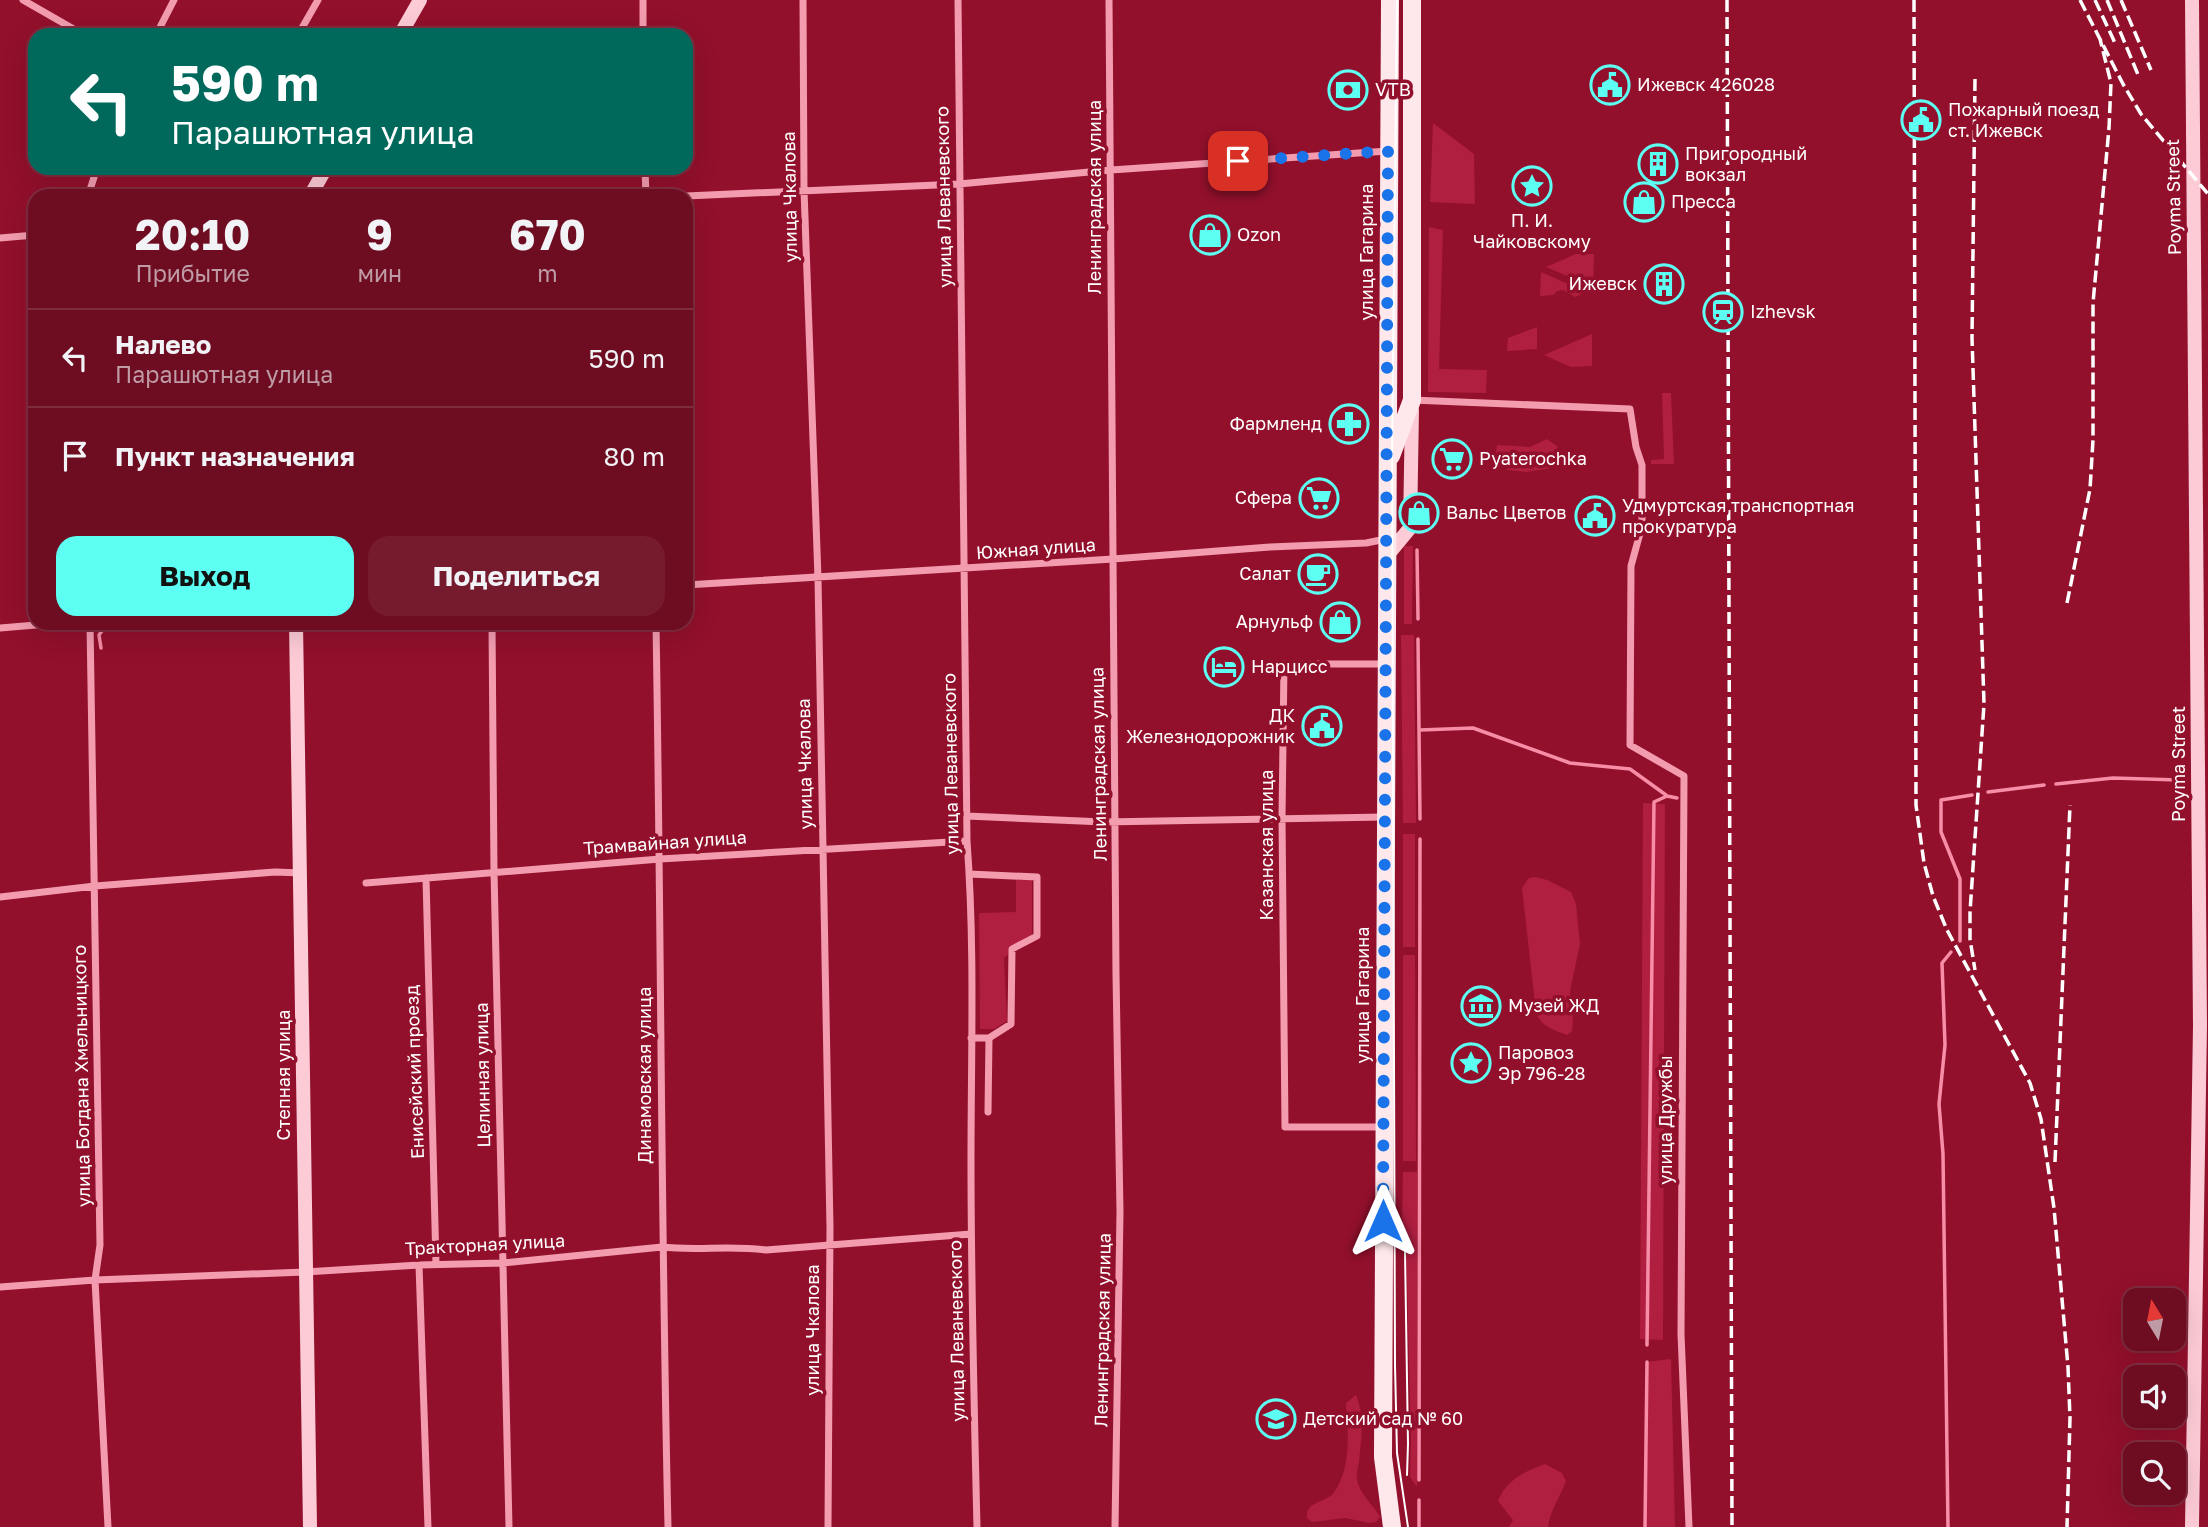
<!DOCTYPE html>
<html lang="ru">
<head>
<meta charset="utf-8">
<style>
	body { margin:0; font-family:"Golos Text",sans-serif; background:#761a2e; color:#f1f3f6; height:100vh; display:flex; flex-direction:column; font-size:26px; white-space:nowrap }
	* { box-sizing:border-box; margin:0 }
	p { font-size:23px; color:#bf9ba5 }
	.icon { flex:none; width:38px; height:38px; fill:none; stroke:currentColor; stroke-width:2; stroke-linecap:round; stroke-linejoin:round }
	.map { position:relative; flex:1; overflow:hidden }
	.drawer { position:absolute; left:28px; top:189px; width:665px; height:441px; display:flex; flex-direction:column; background:#6e0c21; border-radius:21px; box-shadow:0 7px 28px #0002,0 0 0 2px #802c3f }
	.drawer>* { flex:none }
	.top-card { position:absolute; left:28px; top:28px; width:665px; height:147px; border-radius:21px; box-shadow:0 7px 28px #0002,0 0 0 2px #802c3f; background:#00695c; color:#fff; overflow:hidden }
	.needle { width:46px; rotate:350deg }
	.controls { position:absolute; left:2123px; top:1288px; display:grid; gap:14px }
	.controls a { display:grid; place-items:center; width:63px; height:63px; border-radius:14px; background:#6e0c21; box-shadow:0 7px 28px #0002,0 0 0 2px #802c3f; font-size:35px }
	.pin { position:absolute; display:grid; place-items:center; width:60px; height:60px; color:#fff; margin:-30px; border-radius:14px; box-shadow:0 4px 10px #0006 }
	.me { position:absolute; width:77px; margin:-38px; rotate:0deg; stroke-linejoin:round; filter:drop-shadow(0 0 5px #0008) }
	.turn { display:flex; align-items:center; gap:24px; height:147px; padding:0 28px; font-size:32px }
	.turn .icon { width:91px; height:91px; stroke-width:2.5 }
	.turn b { display:block; font-size:49px; line-height:60px }
	.eta { display:flex; justify-content:space-evenly; align-items:center; height:119px; text-align:center }
	.eta b { font-size:42px; font-weight:700; line-height:49px }
	.primary-button { display:flex; gap:14px; margin-top:auto; padding:14px 28px }
	.primary-button a { flex:1; height:80px; border-radius:21px; background:#5efff3; color:#111; font-size:28px; font-weight:700; line-height:80px; text-align:center }
	.primary-button a+a { background:#761a2e; color:#f1f3f6 }
	ul { padding:0; list-style:none }
	li { display:flex; align-items:center; gap:21px; height:98px; padding:0 28px; border-top:2px solid #802c3f }
	li div { flex:1 }
	li b { display:block; font-size:26px }
	li em { font-style:normal }
	.map>svg:first-child { display:block }
	.green { fill:#b01e40 }
	.lines { fill:none; stroke-linecap:round; stroke-linejoin:round }
	.stream { stroke:#f78da7; stroke-width:3.5 }
	.street { stroke:#f39cb0; stroke-width:7 }
	.secondary { stroke:#fdcbd6; stroke-width:14 }
	.primary { stroke:#ffe8ec; stroke-width:18 }
	.tram { stroke:#fff; stroke-width:2 }
	.rail { stroke:#fff; stroke-width:3.5; stroke-dasharray:12 5; stroke-linecap:butt }
	.route { stroke:#1a73e8; stroke-width:12; stroke-dasharray:0 21.6 }
	.labels { text-anchor:middle; stroke-width:7; stroke-linejoin:round; paint-order:stroke }
	.poi-label { font-size:18px; fill:#fff; stroke:#92102c; text-anchor:start }
	.street-label { font-size:18px; fill:#fff; stroke:#92102c }
</style>
</head>
<body>
<div class="map">
<svg width="2208" height="1527" viewBox="0 0 2208 1527">
	<rect width="100%" height="100%" fill="#92102c"/>
	<path class="green" d="M 1433,123 L 1474,154 L 1475,204 L 1430,202 Z
		M 1429,227 L 1443,230 L 1439,369 L 1487,370 L 1486,393 L 1428,392 Z
		M 1576,254 L 1594,254 L 1593,287 L 1546,267 Z
		M 1541,272 L 1586,292 L 1575,297 L 1563,290 L 1557,291 L 1553,295 L 1540,296 Z
		M 1537,327 L 1537,349 L 1507,351 L 1508,338 Z
		M 1592,334 L 1592,366 L 1571,367 L 1544,355 Z
		M 1662,393 L 1671,393 L 1674,464 L 1651,464 L 1651,460 L 1664,459 Z
		M 1547,439 L 1557,446 L 1560,459 L 1552,468 L 1526,472 L 1508,470 L 1495,458 L 1497,445 L 1530,447 Z
		M 1404,546 L 1413,546 L 1412,624 L 1404,624 Z
		M 1401,635 L 1414,635 L 1416,823 L 1403,823 Z
		M 1643,803 L 1665,804 L 1663,1340 L 1640,1339 Z
		M 1403,834 L 1415,834 L 1415,947 L 1403,947 Z
		M 1535,877 L 1547,880 L 1571,892 L 1576,904 L 1580,944 L 1570,991 L 1573,1017 L 1572,1031 L 1567,1035 C 1554,1030 1542,1027 1536,1013 L 1522,888 L 1529,878 Z
		M 1016,878 L 1032,879 L 1032,935 L 1004,958 L 1007,1021 L 994,1029 L 980,1029 L 979,913 L 1016,912 Z
		M 1403,955 L 1415,955 L 1416,1161 L 1403,1161 Z
		M 1403,1172 L 1417,1172 L 1417,1487 L 1410,1477 L 1411,1443 L 1406,1238 L 1402,1219 Z
		M 1671,1359 L 1675,1527 L 1645,1527 L 1647,1362 Z
		M 1356,1395 C 1365,1416 1361,1440 1359,1462 C 1358,1467 1356,1474 1357,1479 C 1359,1494 1374,1505 1380,1517 L 1376,1522 L 1370,1523 L 1345,1518 L 1312,1522 L 1307,1518 C 1305,1502 1323,1503 1333,1494 C 1352,1467 1348,1434 1346,1403 Z
		M 1545,1464 L 1562,1473 L 1566,1481 C 1560,1497 1550,1511 1548,1527 L 1509,1527 L 1513,1520 L 1498,1501 C 1507,1479 1524,1472 1545,1464 Z"/>
	<g class="lines">
		<path class="stream" d="M 1417,550 L 1418,619
			M 1418,639 L 1420,819
			M 101,648 L 99,635 L 107,624 L 132,623
			M 1420,730 L 1473,728 L 1570,763 L 1630,769 L 1666,795
			M 2056,784 L 2113,778 L 2179,780
			M 1988,792 L 2044,785
			M 1960,941 L 1960,879 L 1941,832 L 1941,800 L 1972,795
			M 1647,1345 L 1654,802 L 1667,796 L 1677,798
			M 1419,1480 L 1420,839
			M 1419,1527 L 1419,1500
			M 1645,1527 L 1647,1362
			M 1948,1527 L 1943,1154 L 1939,1104 L 1945,1045 L 1942,963 L 1951,952"/>
		<path class="street" d="M 23,0 L 84,35
			M 643,0 L 643,35
			M 803,0 L 804,190 L 818,578 L 830,1228 L 828,1527
			M 958,0 L 967,841 C 975,947 971,1054 971,1160 C 971,1282 974,1405 977,1527
			M 1109,0 L 1116,974 L 1120,1212 L 1115,1527
			M 156,35 L 174,0
			M 298,35 L 318,0
			M 645,168 L 646,196
			M 88,196 L 97,168
			M 686,196 L 959,184 L 1111,170 L 1388,151
			M 0,238 L 35,235
			M 1412,400 L 1630,409 L 1636,447 L 1642,465 L 1642,526 L 1631,566 L 1630,745 L 1684,776 L 1681,1334 L 1689,1527
			M 686,585 L 1113,559 L 1270,547 L 1366,543 L 1386,539
			M 90,623 L 100,1245 L 95,1280 L 108,1527
			M 492,623 L 494,872 L 509,1527
			M 656,623 C 661,924 661,1226 668,1527
			M 0,628 L 60,623
			M 967,816 L 1104,822 L 1384,817
			M 969,874 L 1037,877 L 1037,936 L 1012,949 L 1011,1024 L 989,1038 L 971,1038
			M 426,878 L 436,1264
			M 366,883 L 660,859 L 967,841
			M 0,897 L 95,886 L 275,872 L 301,873
			M 988,1112 L 989,1038
			M 1383,1127 L 1285,1127 L 1282,818 L 1284,664 L 1385,664
			M 419,1265 L 428,1527
			M 0,1287 L 95,1280 L 305,1272 L 419,1265 L 503,1263 L 662,1247 C 697,1251 731,1245 766,1250 L 971,1234"/>
		<path class="secondary" d="M 2192,0 L 2200,1026 L 2192,1527
			M 400,35 L 420,0
			M 310,196 L 326,168
			M 1386,557 L 1410,528 L 1412,410
			M 296,623 C 302,924 304,1226 310,1527"/>
		<path class="primary" d="M 1390,0 L 1383,1457 L 1392,1527
			M 1391,456 L 1412,400 L 1412,0"/>
		<path class="tram" d="M 1397,0 L 1392,455 L 1395,1365 L 1397,1453 L 1408,1527
			M 1405,1251 L 1408,1444 L 1407,1475"/>
		<path class="rail" d="M 1727,0 L 1732,1527
			M 1914,0 L 1916,805 L 1924,863 L 1933,896 L 1947,930 L 2030,1083 L 2041,1119 L 2054,1208 L 2068,1367 L 2070,1418 L 2067,1527
			M 2080,0 L 2123,84 L 2141,114 L 2208,194
			M 2095,0 L 2115,43
			M 2107,0 L 2139,77
			M 2121,0 L 2151,70
			M 1975,79 L 1972,338 L 1984,704 L 1970,912 L 1970,939 L 1975,970
			M 2067,603 L 2090,489 L 2093,440 L 2093,303 L 2109,128 L 2111,83 L 2100,39
			M 2055,1162 L 2070,805"/>
	</g>
	<g class="lines">
		<path class="route" d="M 1238,161 L 1388,151 L 1383,1221"/>
	</g>
	<defs>
		<g id="civic-ring" transform="scale(2.0125)"><circle r="9.5" fill="#92102c" stroke="#5efff3" stroke-width="1.5"/><path d="M-.6-6.5H3V-4.5H.6V-3L4-1V1h2V6H-6V1h2V-1L-.6-3ZM-1.2 2.5V6h2.4V2.5Z" fill="#5efff3"/></g>
		<g id="bank-ring" transform="scale(2.0125)"><circle r="9.5" fill="#92102c" stroke="#5efff3" stroke-width="1.5"/><path d="M-6-4H6V4H-6ZM0-2.3a2.3 2.3 0 1 0 0 4.6a2.3 2.3 0 1 0 0-4.6Z" fill="#5efff3"/></g>
		<g id="building-ring" transform="scale(2.0125)"><circle r="9.5" fill="#92102c" stroke="#5efff3" stroke-width="1.5"/><path d="M-4-6H4V6H1V3H-1V6H-4ZM-2.5-4.3h1.7v1.8h-1.7ZM.8-4.3h1.7v1.8H.8ZM-2.5-1h1.7V.8h-1.7ZM.8-1h1.7V.8H.8Z" fill="#5efff3"/></g>
		<g id="sight-ring" transform="scale(2.0125)"><circle r="9.5" fill="#92102c" stroke="#5efff3" stroke-width="1.5"/><path d="M0-6L1.8-2.2L6-1.7L2.9 1.2L3.7 5.4L0 3.3L-3.7 5.4L-2.9 1.2L-6-1.7L-1.8-2.2Z" fill="#5efff3"/></g>
		<g id="shop-ring" transform="scale(2.0125)"><circle r="9.5" fill="#92102c" stroke="#5efff3" stroke-width="1.5"/><path d="M-5-2.5h2.3a2.7 3.5 0 0 1 5.4 0H5L5.5 6h-11ZM-1.5-2.5h3a1.5 2.3 0 0 0-3 0Z" fill="#5efff3"/></g>
		<g id="station-ring" transform="scale(2.0125)"><circle r="9.5" fill="#92102c" stroke="#5efff3" stroke-width="1.5"/><path d="M-3-6H3Q5-6 5-4V2Q5 4 3 4L4.5 6H3L1.5 4h-3L-3 6H-4.5L-3 4Q-5 4-5 2V-4Q-5-6-3-6ZM-3.5-4v3h7v-3ZM-3.5 1v1.5H-2V1ZM2 1v1.5H3.5V1Z" fill="#5efff3"/></g>
		<g id="pharmacy-ring" transform="scale(2.0125)"><circle r="9.5" fill="#92102c" stroke="#5efff3" stroke-width="1.5"/><path d="M-2-6h4v4h4v4h-4v4h-4v-4h-4v-4h4Z" fill="#5efff3"/></g>
		<g id="supermarket-ring" transform="scale(2.0125)"><circle r="9.5" fill="#92102c" stroke="#5efff3" stroke-width="1.5"/><path d="M-6-5.5h2.5l.6 2H6L4.5 2H-2.5L-4.4-4H-6ZM-1.5 3.2a1.3 1.3 0 1 0 .1 0ZM3 3.2a1.3 1.3 0 1 0 .1 0Z" fill="#5efff3"/></g>
		<g id="cafe-ring" transform="scale(2.0125)"><circle r="9.5" fill="#92102c" stroke="#5efff3" stroke-width="1.5"/><path d="M-5.5-4.5H6V0H3Q3 3.5 0 3.5H-2.5Q-5.5 3.5-5.5 0ZM3-3.2v2h1.7v-2ZM-6 4.5H4V6H-6Z" fill="#5efff3"/></g>
		<g id="hotel-ring" transform="scale(2.0125)"><circle r="9.5" fill="#92102c" stroke="#5efff3" stroke-width="1.5"/><path d="M-6-4.5h1.5V1H6V5H4.5V3h-9V5H-6ZM-4 0a1.8 1.8 0 1 1 3.6 0ZM.5 0V-2.5h3Q6-2.5 6 0Z" fill="#5efff3"/></g>
		<g id="museum-ring" transform="scale(2.0125)"><circle r="9.5" fill="#92102c" stroke="#5efff3" stroke-width="1.5"/><path d="M0-6L6-3V-2H-6V-3ZM-5-1h2V3h-2ZM-1-1h2V3h-2ZM3-1h2V3H3ZM-6 4H6V6H-6Z" fill="#5efff3"/></g>
		<g id="school-ring" transform="scale(2.0125)"><circle r="9.5" fill="#92102c" stroke="#5efff3" stroke-width="1.5"/><path d="M0-5L7-2L0 1L-7-2ZM-4 1L0 2.5L4 1V4Q0 6-4 4Z" fill="#5efff3"/></g>
	</defs>
	<g fill-rule="evenodd">
		<use href="#civic-ring" x="1610" y="85"/>
		<use href="#bank-ring" x="1348" y="90"/>
		<use href="#civic-ring" x="1921" y="120"/>
		<use href="#building-ring" x="1658" y="164"/>
		<use href="#sight-ring" x="1532" y="186"/>
		<use href="#shop-ring" x="1644" y="202"/>
		<use href="#shop-ring" x="1210" y="235"/>
		<use href="#building-ring" x="1664" y="284"/>
		<use href="#station-ring" x="1723" y="312"/>
		<use href="#pharmacy-ring" x="1349" y="424"/>
		<use href="#supermarket-ring" x="1452" y="459"/>
		<use href="#supermarket-ring" x="1319" y="498"/>
		<use href="#shop-ring" x="1419" y="513"/>
		<use href="#civic-ring" x="1595" y="516"/>
		<use href="#cafe-ring" x="1318" y="574"/>
		<use href="#shop-ring" x="1340" y="622"/>
		<use href="#hotel-ring" x="1224" y="667"/>
		<use href="#civic-ring" x="1322" y="726"/>
		<use href="#museum-ring" x="1481" y="1006"/>
		<use href="#sight-ring" x="1471" y="1063"/>
		<use href="#school-ring" x="1276" y="1419"/>
	</g>
	<g class="labels">
		<g class="poi-label">
			<text x="1637" y="91">Ижевск 426028</text>
			<text x="1375" y="96">VTB</text>
			<text x="1948" y="116">Пожарный поезд<tspan x="1948" dy="21">ст. Ижевск</tspan></text>
			<text x="1685" y="160">Пригородный<tspan x="1685" dy="21">вокзал</tspan></text>
			<text x="1671" y="208">Пресса</text>
			<text x="1532" y="227" text-anchor="middle">П. И.<tspan x="1532" dy="21">Чайковскому</tspan></text>
			<text x="1237" y="241">Ozon</text>
			<text x="1637" y="290" text-anchor="end">Ижевск</text>
			<text x="1750" y="318">Izhevsk</text>
			<text x="1322" y="430" text-anchor="end">Фармленд</text>
			<text x="1479" y="465">Pyaterochka</text>
			<text x="1292" y="504" text-anchor="end">Сфера</text>
			<text x="1622" y="512">Удмуртская транспортная<tspan x="1622" dy="21">прокуратура</tspan></text>
			<text x="1446" y="519">Вальс Цветов</text>
			<text x="1291" y="580" text-anchor="end">Салат</text>
			<text x="1313" y="628" text-anchor="end">Арнульф</text>
			<text x="1251" y="673">Нарцисс</text>
			<text x="1295" y="722" text-anchor="end">ДК<tspan x="1295" dy="21">Железнодорожник</tspan></text>
			<text x="1508" y="1012">Музей ЖД</text>
			<text x="1498" y="1059">Паровоз<tspan x="1498" dy="21">Эр 796-28</tspan></text>
			<text x="1303" y="1425">Детский сад № 60</text>
		</g>
		<g class="street-label">
			<text transform="translate(790 197) rotate(-91)" y="6">улица Чкалова</text>
			<text transform="translate(944 197) rotate(-91)" y="6">улица Леваневского</text>
			<text transform="translate(1095 197) rotate(-90)" y="6">Ленинградская улица</text>
			<text transform="translate(2174 197) rotate(-91)" y="6">Poyma Street</text>
			<text transform="translate(1367 252) rotate(-90)" y="6">улица Гагарина</text>
			<text transform="translate(1036 549) rotate(-4)" y="6">Южная улица</text>
			<text transform="translate(805 764) rotate(-91)" y="6">улица Чкалова</text>
			<text transform="translate(951 764) rotate(-91)" y="6">улица Леваневского</text>
			<text transform="translate(1099 764) rotate(-91)" y="6">Ленинградская улица</text>
			<text transform="translate(2179 764) rotate(-90)" y="6">Poyma Street</text>
			<text transform="translate(665 843) rotate(-4)" y="6">Трамвайная улица</text>
			<text transform="translate(1267 845) rotate(-90)" y="6">Казанская улица</text>
			<text transform="translate(1363 995) rotate(-90)" y="6">улица Гагарина</text>
			<text transform="translate(415 1072) rotate(-92)" y="6">Енисейский проезд</text>
			<text transform="translate(284 1075) rotate(-90)" y="6">Степная улица</text>
			<text transform="translate(483 1075) rotate(-91)" y="6">Целинная улица</text>
			<text transform="translate(645 1075) rotate(-90)" y="6">Динамовская улица</text>
			<text transform="translate(82 1076) rotate(-91)" y="6">улица Богдана Хмельницкого</text>
			<text transform="translate(1666 1120) rotate(-90)" y="6">улица Дружбы</text>
			<text transform="translate(485 1245) rotate(-3)" y="6">Тракторная улица</text>
			<text transform="translate(813 1330) rotate(-90)" y="6">улица Чкалова</text>
			<text transform="translate(1103 1330) rotate(-89)" y="6">Ленинградская улица</text>
			<text transform="translate(957 1331) rotate(-91)" y="6">улица Леваневского</text>
		</g>
	</g>
</svg>
<div class="controls">
<a><svg class="needle" viewBox="-14 -14 28 28"><path d="M0-13l5 13h-10z" fill="#e53935"/><path d="M0 13l5-13h-10z" fill="#bf9ba5"/></svg></a>
<a><svg class="icon" aria-label="sound" viewBox="0 0 24 24"><path d="M4 9h4l5-4v14l-5-4H4zM17 9q2 3 0 6"/></svg></a>
<a><svg class="icon" aria-label="search" viewBox="0 0 24 24"><circle cx="10" cy="10" r="6"/><path d="M15 15l6 6"/></svg></a>
</div>
<div class="pin" style="left:1238px;top:161px;background:#d93025"><svg class="icon" aria-label="arrive" viewBox="0 0 24 24"><path d="M6 21V4h12l-3 4 3 4H6"/></svg></div>
<svg class="me" style="left:1383px;top:1221px" viewBox="-20 -20 40 40"><path d="M0-17L14 15 0 8-14 15z" fill="#1a73e8" stroke="#fff" stroke-width="4"/></svg>
<div class="top-card">
<div class="turn"><svg class="icon" aria-label="left" viewBox="0 0 24 24"><path d="M17 20v-9H6M10 6l-5 5 5 5"/></svg><div><b>590 m</b>Парашютная улица</div></div>
</div>
<section class="drawer">
<div class="eta">
<div><b>20:10</b><p>Прибытие</p></div>
<div><b>9</b><p>мин</p></div>
<div><b>670</b><p>m</p></div>
</div>
<ul>
<li><svg class="icon" aria-label="left" viewBox="0 0 24 24"><path d="M17 20v-9H6M10 6l-5 5 5 5"/></svg><div><b>Налево</b><p>Парашютная улица</p></div><em>590 m</em></li>
<li><svg class="icon" aria-label="arrive" viewBox="0 0 24 24"><path d="M6 21V4h12l-3 4 3 4H6"/></svg><div><b>Пункт назначения</b></div><em>80 m</em></li>
</ul>
<div class="primary-button"><a>Выход</a><a>Поделиться</a></div>
</section>
</div>
</body>
</html>
